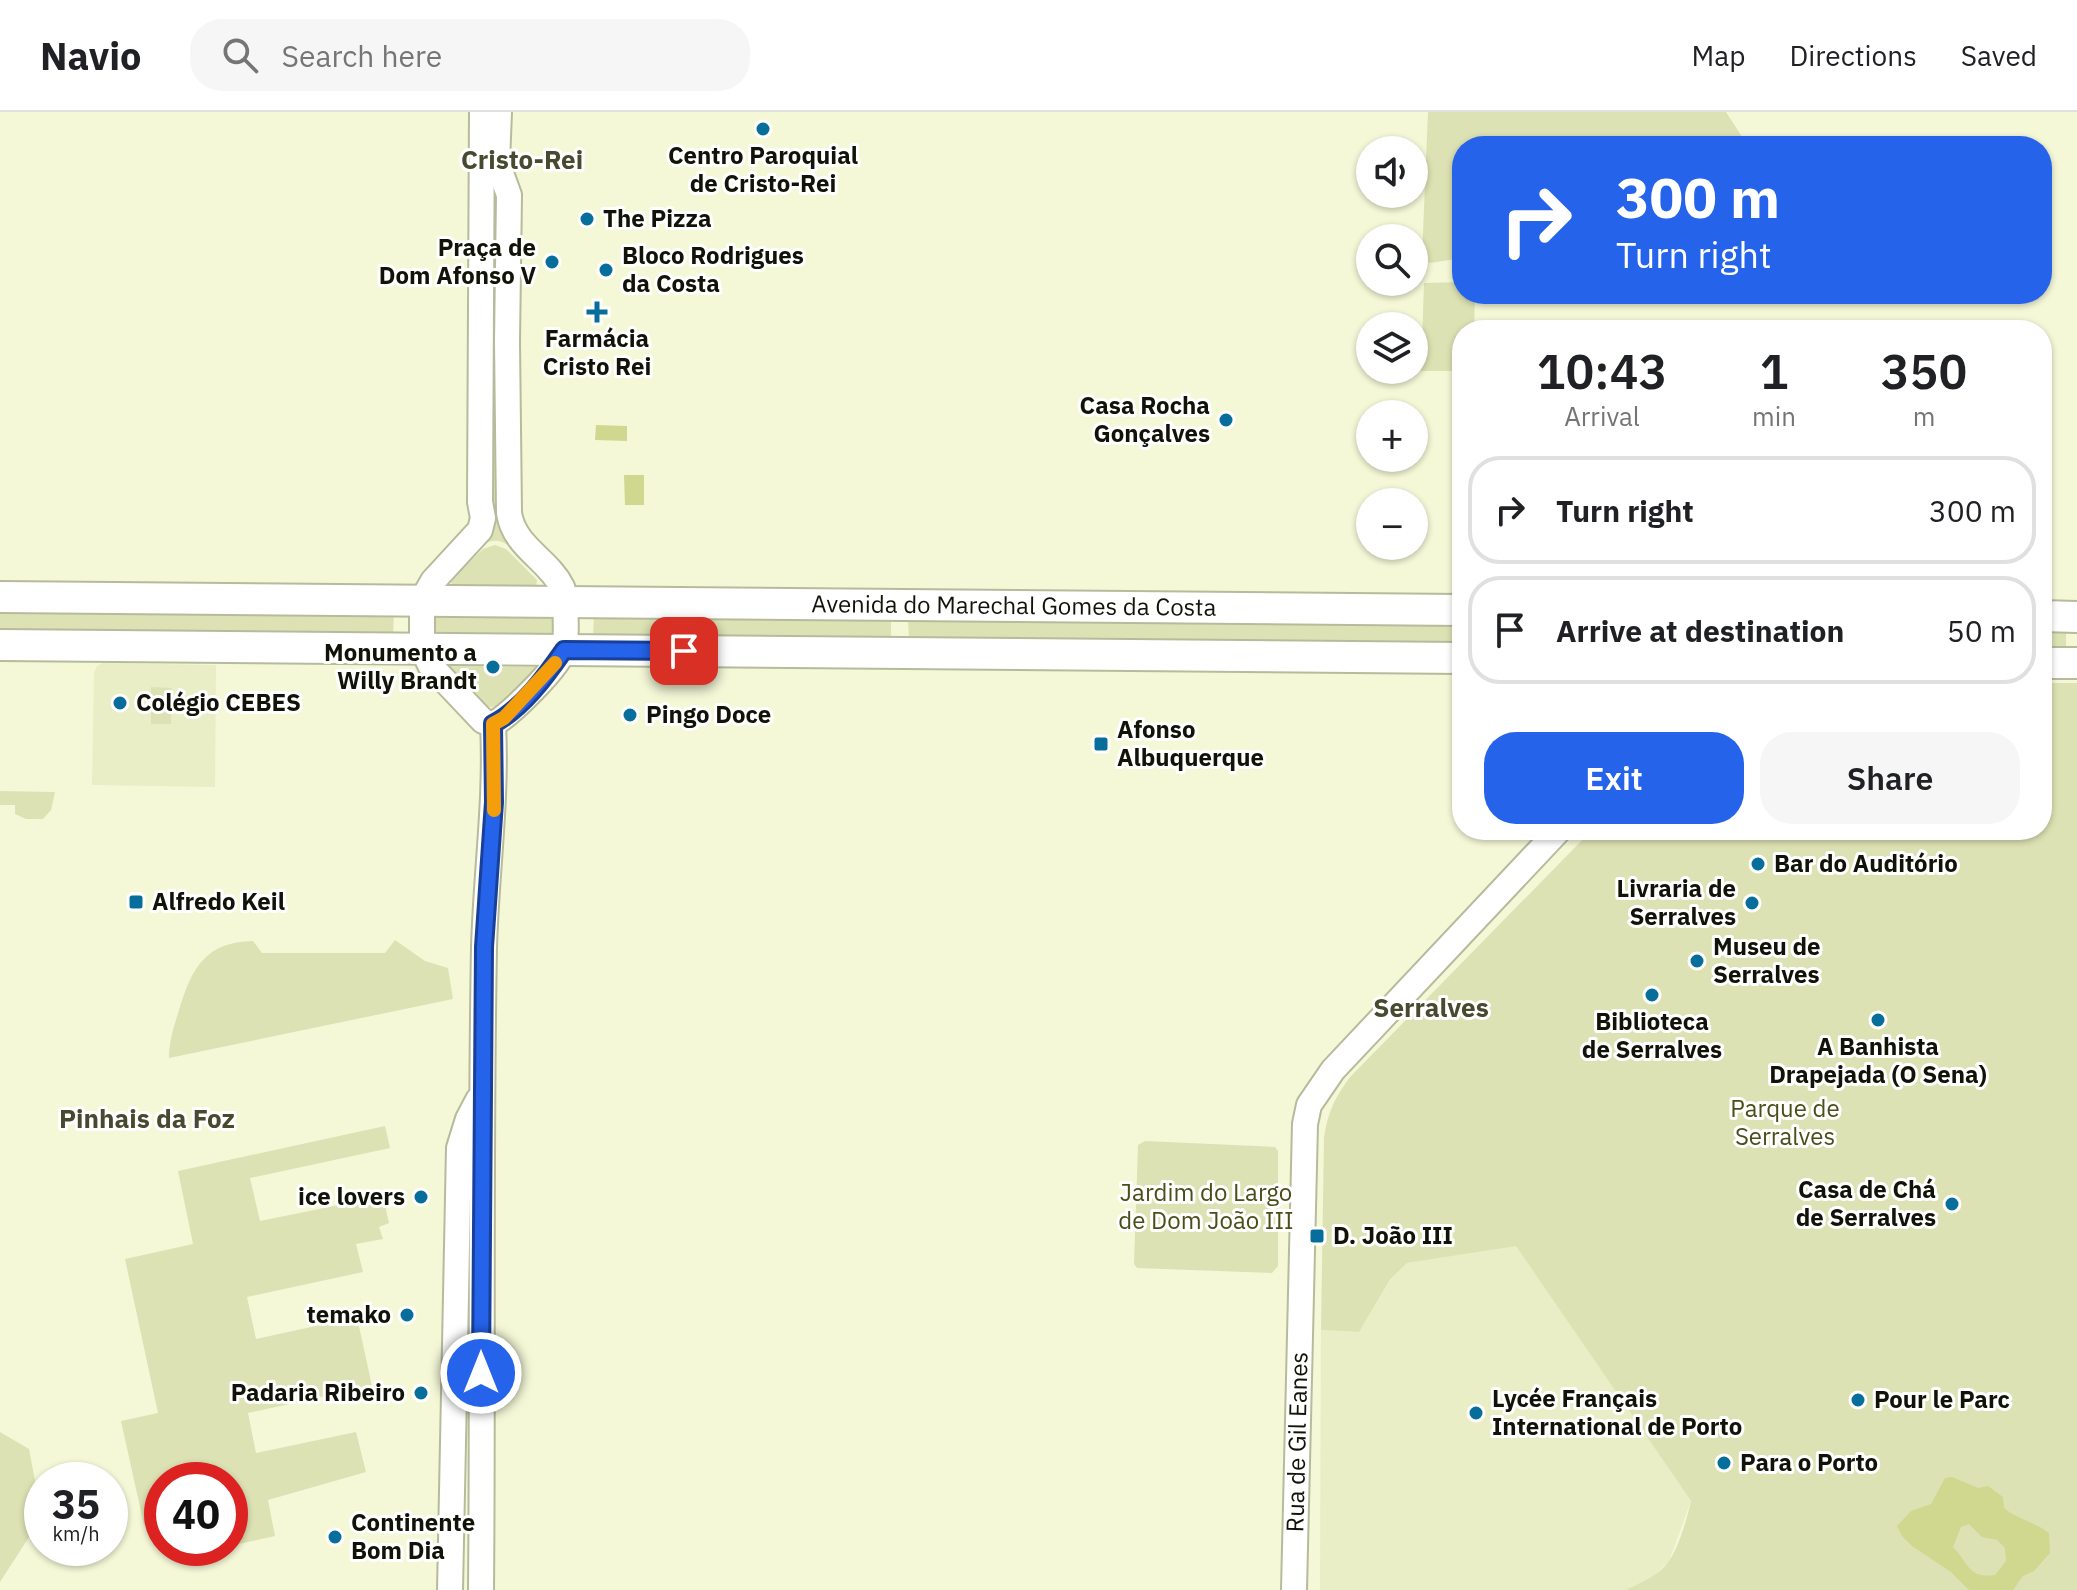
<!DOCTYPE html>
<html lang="en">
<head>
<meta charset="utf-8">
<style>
	body { margin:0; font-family:"IBM Plex Sans",sans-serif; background:#f6f6f6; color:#202124; height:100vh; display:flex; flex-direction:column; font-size:30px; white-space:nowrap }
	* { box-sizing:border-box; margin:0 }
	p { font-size:26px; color:#757577 }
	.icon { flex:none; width:44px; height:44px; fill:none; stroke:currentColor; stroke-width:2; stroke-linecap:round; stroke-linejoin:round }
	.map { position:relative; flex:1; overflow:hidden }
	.drawer { position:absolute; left:1452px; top:208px; width:600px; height:520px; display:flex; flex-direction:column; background:#fff; border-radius:32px; box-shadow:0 2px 6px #0004 }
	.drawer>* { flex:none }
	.banner { position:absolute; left:1452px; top:24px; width:600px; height:168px; border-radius:32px; box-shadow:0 2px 6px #0004; background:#2563eb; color:#fff; overflow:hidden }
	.tools { position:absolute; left:1356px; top:24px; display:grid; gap:16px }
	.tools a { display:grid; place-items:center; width:72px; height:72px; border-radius:50%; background:#fff; box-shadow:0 2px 6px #0004; font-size:40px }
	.speed { position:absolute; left:24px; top:1350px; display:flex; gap:16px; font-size:40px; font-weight:700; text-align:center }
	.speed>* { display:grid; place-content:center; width:104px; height:104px; border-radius:50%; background:#fff; box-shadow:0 2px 6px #0004; line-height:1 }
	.speed small { font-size:20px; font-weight:400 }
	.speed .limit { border:12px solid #d22; background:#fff; color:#111 }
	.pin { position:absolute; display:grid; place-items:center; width:68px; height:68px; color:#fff; margin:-34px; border-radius:16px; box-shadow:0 4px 12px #0006 }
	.me { position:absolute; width:88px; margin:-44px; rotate:0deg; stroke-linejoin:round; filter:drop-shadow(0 0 6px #0008) }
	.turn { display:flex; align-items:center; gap:28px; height:168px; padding:0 32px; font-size:36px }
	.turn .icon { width:104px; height:104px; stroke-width:2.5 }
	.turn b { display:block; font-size:56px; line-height:68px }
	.eta { display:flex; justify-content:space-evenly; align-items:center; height:136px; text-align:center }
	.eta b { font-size:48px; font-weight:600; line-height:56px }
	.button { display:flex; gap:16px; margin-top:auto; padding:16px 32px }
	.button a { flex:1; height:92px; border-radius:32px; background:#2563eb; color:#fff; font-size:32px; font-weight:600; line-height:92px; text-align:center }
	.button a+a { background:#f6f6f6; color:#202124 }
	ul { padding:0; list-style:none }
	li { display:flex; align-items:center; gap:24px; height:108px; margin:0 16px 12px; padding:0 16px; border:4px solid #e0e0e0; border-radius:32px }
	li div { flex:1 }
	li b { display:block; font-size:30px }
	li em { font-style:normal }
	header { display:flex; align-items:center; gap:48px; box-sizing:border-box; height:112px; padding:0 40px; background:#fff; border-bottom:2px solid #e0e0e0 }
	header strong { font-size:38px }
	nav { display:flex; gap:44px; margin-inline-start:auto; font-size:28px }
	.search { width:560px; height:72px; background:#f6f6f6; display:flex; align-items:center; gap:20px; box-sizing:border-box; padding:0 28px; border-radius:32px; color:#757577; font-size:30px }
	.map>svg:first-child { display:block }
	.built { fill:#e9eec6 }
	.green { fill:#dde2b4 }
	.water { fill:#d0d78e; fill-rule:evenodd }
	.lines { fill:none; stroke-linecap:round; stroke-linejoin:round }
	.minor-casing { stroke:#b7bb9c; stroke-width:28 }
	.major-casing { stroke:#b7bb9c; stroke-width:34 }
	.minor { stroke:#fff; stroke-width:24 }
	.major { stroke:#fff; stroke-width:30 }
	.route-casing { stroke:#184099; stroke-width:20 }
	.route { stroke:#2563eb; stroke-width:14 }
	.slow { stroke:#f59e0b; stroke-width:14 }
	.poi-dot { fill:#076e9b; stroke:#fff; stroke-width:3 }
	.labels { text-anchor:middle; stroke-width:6; stroke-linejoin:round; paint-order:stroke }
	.poi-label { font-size:24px; font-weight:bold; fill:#121308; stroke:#fff; text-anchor:start }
	.street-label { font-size:24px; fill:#121308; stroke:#fff }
	.park-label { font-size:24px; fill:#4b4e18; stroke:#fff }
	.neighbourhood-label { font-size:26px; font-weight:bold; fill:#484a2f; stroke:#fff }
</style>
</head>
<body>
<header>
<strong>Navio</strong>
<div class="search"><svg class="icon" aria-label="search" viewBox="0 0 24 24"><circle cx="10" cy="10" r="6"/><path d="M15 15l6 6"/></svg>Search here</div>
<nav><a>Map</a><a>Directions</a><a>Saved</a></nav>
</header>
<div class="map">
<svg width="2077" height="1478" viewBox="0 0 2077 1478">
	<rect width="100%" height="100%" fill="#f4f8d7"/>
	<path class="built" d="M 103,551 L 216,553 L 215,675 L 92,673 L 94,561 L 97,554 Z
		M 1516,1133 L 1691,1389 L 1669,1449 L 1654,1464 L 1626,1478 L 1320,1478 L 1321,1218 L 1359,1220 L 1390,1169 L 1407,1151 Z"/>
	<path class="green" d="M 1428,0 L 1726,0 L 1748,34 L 1462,34 L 1462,146 L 1430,151 L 1422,144 Z
		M 1462,170 L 1462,182 L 1475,182 L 1474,218 L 1462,218 L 1462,259 L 1421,259 L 1424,171 Z
		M 492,261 L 499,261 L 505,425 L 515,439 C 502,426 492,426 477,435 Z
		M 495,433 L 506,437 L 537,468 L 536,476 L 452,474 L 451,468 L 483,437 Z
		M 0,493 L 394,496 L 393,528 L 0,524 Z
		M 431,497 L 555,498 L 555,530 L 431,528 Z
		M 594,498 L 891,502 L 891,526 L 593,530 Z
		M 1462,506 L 1462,538 L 909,527 L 908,507 Z
		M 2044,511 L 2066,511 L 2066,544 L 2042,543 Z
		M 448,554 L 539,555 L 538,559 C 524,571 504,601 484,594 Z
		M 2042,571 L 2077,571 L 2077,1478 L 1626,1478 C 1637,1472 1650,1467 1660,1459 C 1677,1445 1686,1410 1691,1389 L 1516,1134 L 1407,1151 L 1390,1168 L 1359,1220 L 1321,1218 L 1324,1026 C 1327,1001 1336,983 1351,964 L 1592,718 L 2042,718 Z
		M 151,575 L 172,576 L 171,612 L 151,612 Z
		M 0,679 L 55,680 L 51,698 L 43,707 L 26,707 L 15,702 L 15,693 L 0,693 Z
		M 395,828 L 425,849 L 448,856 L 453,887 L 169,946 C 169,929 174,914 179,898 C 192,856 205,830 253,829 L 262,841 L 385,841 Z
		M 385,1014 L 390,1036 L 250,1066 L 260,1109 L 383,1084 L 389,1111 L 379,1115 L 383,1127 L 356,1132 L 363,1160 L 247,1185 L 256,1227 L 357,1205 L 372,1274 L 248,1301 L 256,1341 L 356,1320 L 366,1360 L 268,1388 L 275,1424 L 230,1434 L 230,1368 L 162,1368 L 162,1409 L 144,1413 L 121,1309 L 158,1301 L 125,1147 L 193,1132 L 178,1059 Z
		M 1145,1029 L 1275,1035 L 1278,1039 L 1278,1154 L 1272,1161 L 1137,1156 L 1134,1152 L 1138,1033 Z
		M 0,1320 L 29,1337 L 42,1405 L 0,1470 Z"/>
	<path class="water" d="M 596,313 L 627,314 L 627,329 L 595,328 Z
		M 624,363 L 644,363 L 644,393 L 625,393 Z
		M 1952,1365 L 1978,1376 L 1988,1374 L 2003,1385 L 2004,1396 C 2017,1407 2035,1410 2049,1421 L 2050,1441 L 2034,1459 L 2023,1464 L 2013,1478 L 1969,1478 L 1951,1460 L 1912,1434 L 1902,1424 L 1897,1414 L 1911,1399 L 1931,1392 L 1945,1366 ZM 1969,1412 L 1982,1425 L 1997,1428 L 2005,1436 L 2006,1449 L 1995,1463 C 1968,1467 1969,1451 1953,1435 L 1961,1415 Z"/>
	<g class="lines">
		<g class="minor-casing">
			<g id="minor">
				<path d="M 482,0 L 480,390 L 483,406 L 480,418 L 433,469 L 422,488 L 422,536 L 430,553 L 483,609 L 493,612"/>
				<path d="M 493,612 C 509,604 560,554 564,537 C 567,527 566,484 562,475 C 548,447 514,435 509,401 L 507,230 L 509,83 L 497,50 L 499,0"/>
				<path d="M 450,1478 L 459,1036 L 468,1007 L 478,988"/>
				<path d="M 481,1478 C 483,1264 480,1050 484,836 C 486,761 497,687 493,612"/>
				<path id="s1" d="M 1294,1478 L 1305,1012 L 1309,993 L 1333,958 L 1559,718"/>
			</g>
		</g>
		<g class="major-casing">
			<g id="major">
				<path id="s2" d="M 0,485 L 1462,498"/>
				<path d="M 2042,504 L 2077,505"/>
				<path d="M 0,533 L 1462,546"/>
				<path d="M 2042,551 L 2077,551"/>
			</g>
		</g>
		<use href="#minor" class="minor"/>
		<use href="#major" class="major"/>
	</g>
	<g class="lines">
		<g class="route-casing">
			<path id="route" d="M 481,1261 L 484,835 L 494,690 L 493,612 C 522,597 546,564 564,538 L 684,539"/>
		</g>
		<use href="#route" class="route"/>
		<path class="slow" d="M 494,698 L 493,612 L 504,606 L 555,551"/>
	</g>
	<g class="poi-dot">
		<circle cx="763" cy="17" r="8"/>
		<circle cx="587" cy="107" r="8"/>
		<circle cx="552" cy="150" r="8"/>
		<circle cx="606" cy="158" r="8"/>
		<path d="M593 188h8v8h8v8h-8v8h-8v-8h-8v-8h8z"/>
		<circle cx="1226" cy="308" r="8"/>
		<circle cx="493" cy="555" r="8"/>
		<circle cx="120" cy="591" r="8"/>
		<circle cx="630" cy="603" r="8"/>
		<rect x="1093" y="624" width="16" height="16" rx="4"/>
		<circle cx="1758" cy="752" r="8"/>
		<rect x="128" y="782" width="16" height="16" rx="4"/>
		<circle cx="1752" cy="791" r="8"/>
		<circle cx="1697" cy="849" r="8"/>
		<circle cx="1652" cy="883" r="8"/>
		<circle cx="1878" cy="908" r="8"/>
		<circle cx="421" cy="1085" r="8"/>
		<circle cx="1952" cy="1092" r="8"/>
		<rect x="1309" y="1116" width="16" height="16" rx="4"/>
		<circle cx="407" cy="1203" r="8"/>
		<circle cx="421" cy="1281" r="8"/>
		<circle cx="1858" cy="1288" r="8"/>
		<circle cx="1476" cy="1301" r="8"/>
		<circle cx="1724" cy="1351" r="8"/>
		<circle cx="335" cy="1425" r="8"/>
	</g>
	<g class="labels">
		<g class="poi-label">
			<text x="763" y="52" text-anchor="middle">Centro Paroquial<tspan x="763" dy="28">de Cristo-Rei</tspan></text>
			<text x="603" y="115">The Pizza</text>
			<text x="536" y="144" text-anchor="end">Praça de<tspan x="536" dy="28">Dom Afonso V</tspan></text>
			<text x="622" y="152">Bloco Rodrigues<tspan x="622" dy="28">da Costa</tspan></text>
			<text x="597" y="235" text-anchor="middle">Farmácia<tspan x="597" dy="28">Cristo Rei</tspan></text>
			<text x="1210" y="302" text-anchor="end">Casa Rocha<tspan x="1210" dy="28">Gonçalves</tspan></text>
			<text x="477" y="549" text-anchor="end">Monumento a<tspan x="477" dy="28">Willy Brandt</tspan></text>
			<text x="136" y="599">Colégio CEBES</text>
			<text x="646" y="611">Pingo Doce</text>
			<text x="1117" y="626">Afonso<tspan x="1117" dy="28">Albuquerque</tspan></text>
			<text x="1774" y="760">Bar do Auditório</text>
			<text x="1736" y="785" text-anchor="end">Livraria de<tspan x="1736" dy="28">Serralves</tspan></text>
			<text x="152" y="798">Alfredo Keil</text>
			<text x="1713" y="843">Museu de<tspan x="1713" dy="28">Serralves</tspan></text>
			<text x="1652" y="918" text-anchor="middle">Biblioteca<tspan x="1652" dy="28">de Serralves</tspan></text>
			<text x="1878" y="943" text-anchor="middle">A Banhista<tspan x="1878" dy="28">Drapejada (O Sena)</tspan></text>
			<text x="1936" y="1086" text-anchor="end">Casa de Chá<tspan x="1936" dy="28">de Serralves</tspan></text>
			<text x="405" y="1093" text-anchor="end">ice lovers</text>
			<text x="1333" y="1132">D. João III</text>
			<text x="391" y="1211" text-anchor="end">temako</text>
			<text x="405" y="1289" text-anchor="end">Padaria Ribeiro</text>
			<text x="1492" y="1295">Lycée Français<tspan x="1492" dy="28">International de Porto</tspan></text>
			<text x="1874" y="1296">Pour le Parc</text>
			<text x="1740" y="1359">Para o Porto</text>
			<text x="351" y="1419">Continente<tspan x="351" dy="28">Bom Dia</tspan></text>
		</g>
		<g class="street-label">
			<text dy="8" stroke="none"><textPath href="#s2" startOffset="1014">Avenida do Marechal Gomes da Costa</textPath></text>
			<text dy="8" stroke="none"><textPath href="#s1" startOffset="148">Rua de Gil Eanes</textPath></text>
		</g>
		<g class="park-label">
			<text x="1785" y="1005">Parque de<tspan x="1785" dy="28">Serralves</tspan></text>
			<text x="1206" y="1089">Jardim do Largo<tspan x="1206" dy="28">de Dom João III</tspan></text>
		</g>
		<g class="neighbourhood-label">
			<text x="522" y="57">Cristo-Rei</text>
			<text x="1431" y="905">Serralves</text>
			<text x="147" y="1016">Pinhais da Foz</text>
		</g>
	</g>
</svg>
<div class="tools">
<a><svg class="icon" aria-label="sound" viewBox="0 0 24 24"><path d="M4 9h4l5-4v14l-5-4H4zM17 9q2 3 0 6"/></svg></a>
<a><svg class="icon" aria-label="search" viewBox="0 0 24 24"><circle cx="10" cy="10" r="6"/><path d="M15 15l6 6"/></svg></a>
<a><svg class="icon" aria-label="layers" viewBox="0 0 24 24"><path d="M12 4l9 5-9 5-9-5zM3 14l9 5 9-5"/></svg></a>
<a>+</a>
<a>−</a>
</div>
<div class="speed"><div>35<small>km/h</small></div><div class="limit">40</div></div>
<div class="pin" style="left:684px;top:539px;background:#d93025"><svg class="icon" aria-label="arrive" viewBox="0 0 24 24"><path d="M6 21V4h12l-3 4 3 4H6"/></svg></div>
<svg class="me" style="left:481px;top:1261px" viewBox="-20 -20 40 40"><circle r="17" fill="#2563eb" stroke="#fff" stroke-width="3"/><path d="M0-11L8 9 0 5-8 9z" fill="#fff"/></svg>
<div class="banner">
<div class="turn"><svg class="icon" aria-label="right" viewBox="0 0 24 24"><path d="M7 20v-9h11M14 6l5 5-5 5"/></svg><div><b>300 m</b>Turn right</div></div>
</div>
<section class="drawer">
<div class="eta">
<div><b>10:43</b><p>Arrival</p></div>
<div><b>1</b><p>min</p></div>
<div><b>350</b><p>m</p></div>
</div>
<ul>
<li><svg class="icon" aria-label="right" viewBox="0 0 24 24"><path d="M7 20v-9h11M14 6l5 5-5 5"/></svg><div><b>Turn right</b></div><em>300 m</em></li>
<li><svg class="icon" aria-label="arrive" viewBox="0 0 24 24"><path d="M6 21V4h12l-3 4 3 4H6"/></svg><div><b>Arrive at destination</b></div><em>50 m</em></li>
</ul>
<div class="button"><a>Exit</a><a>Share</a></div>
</section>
</div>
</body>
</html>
